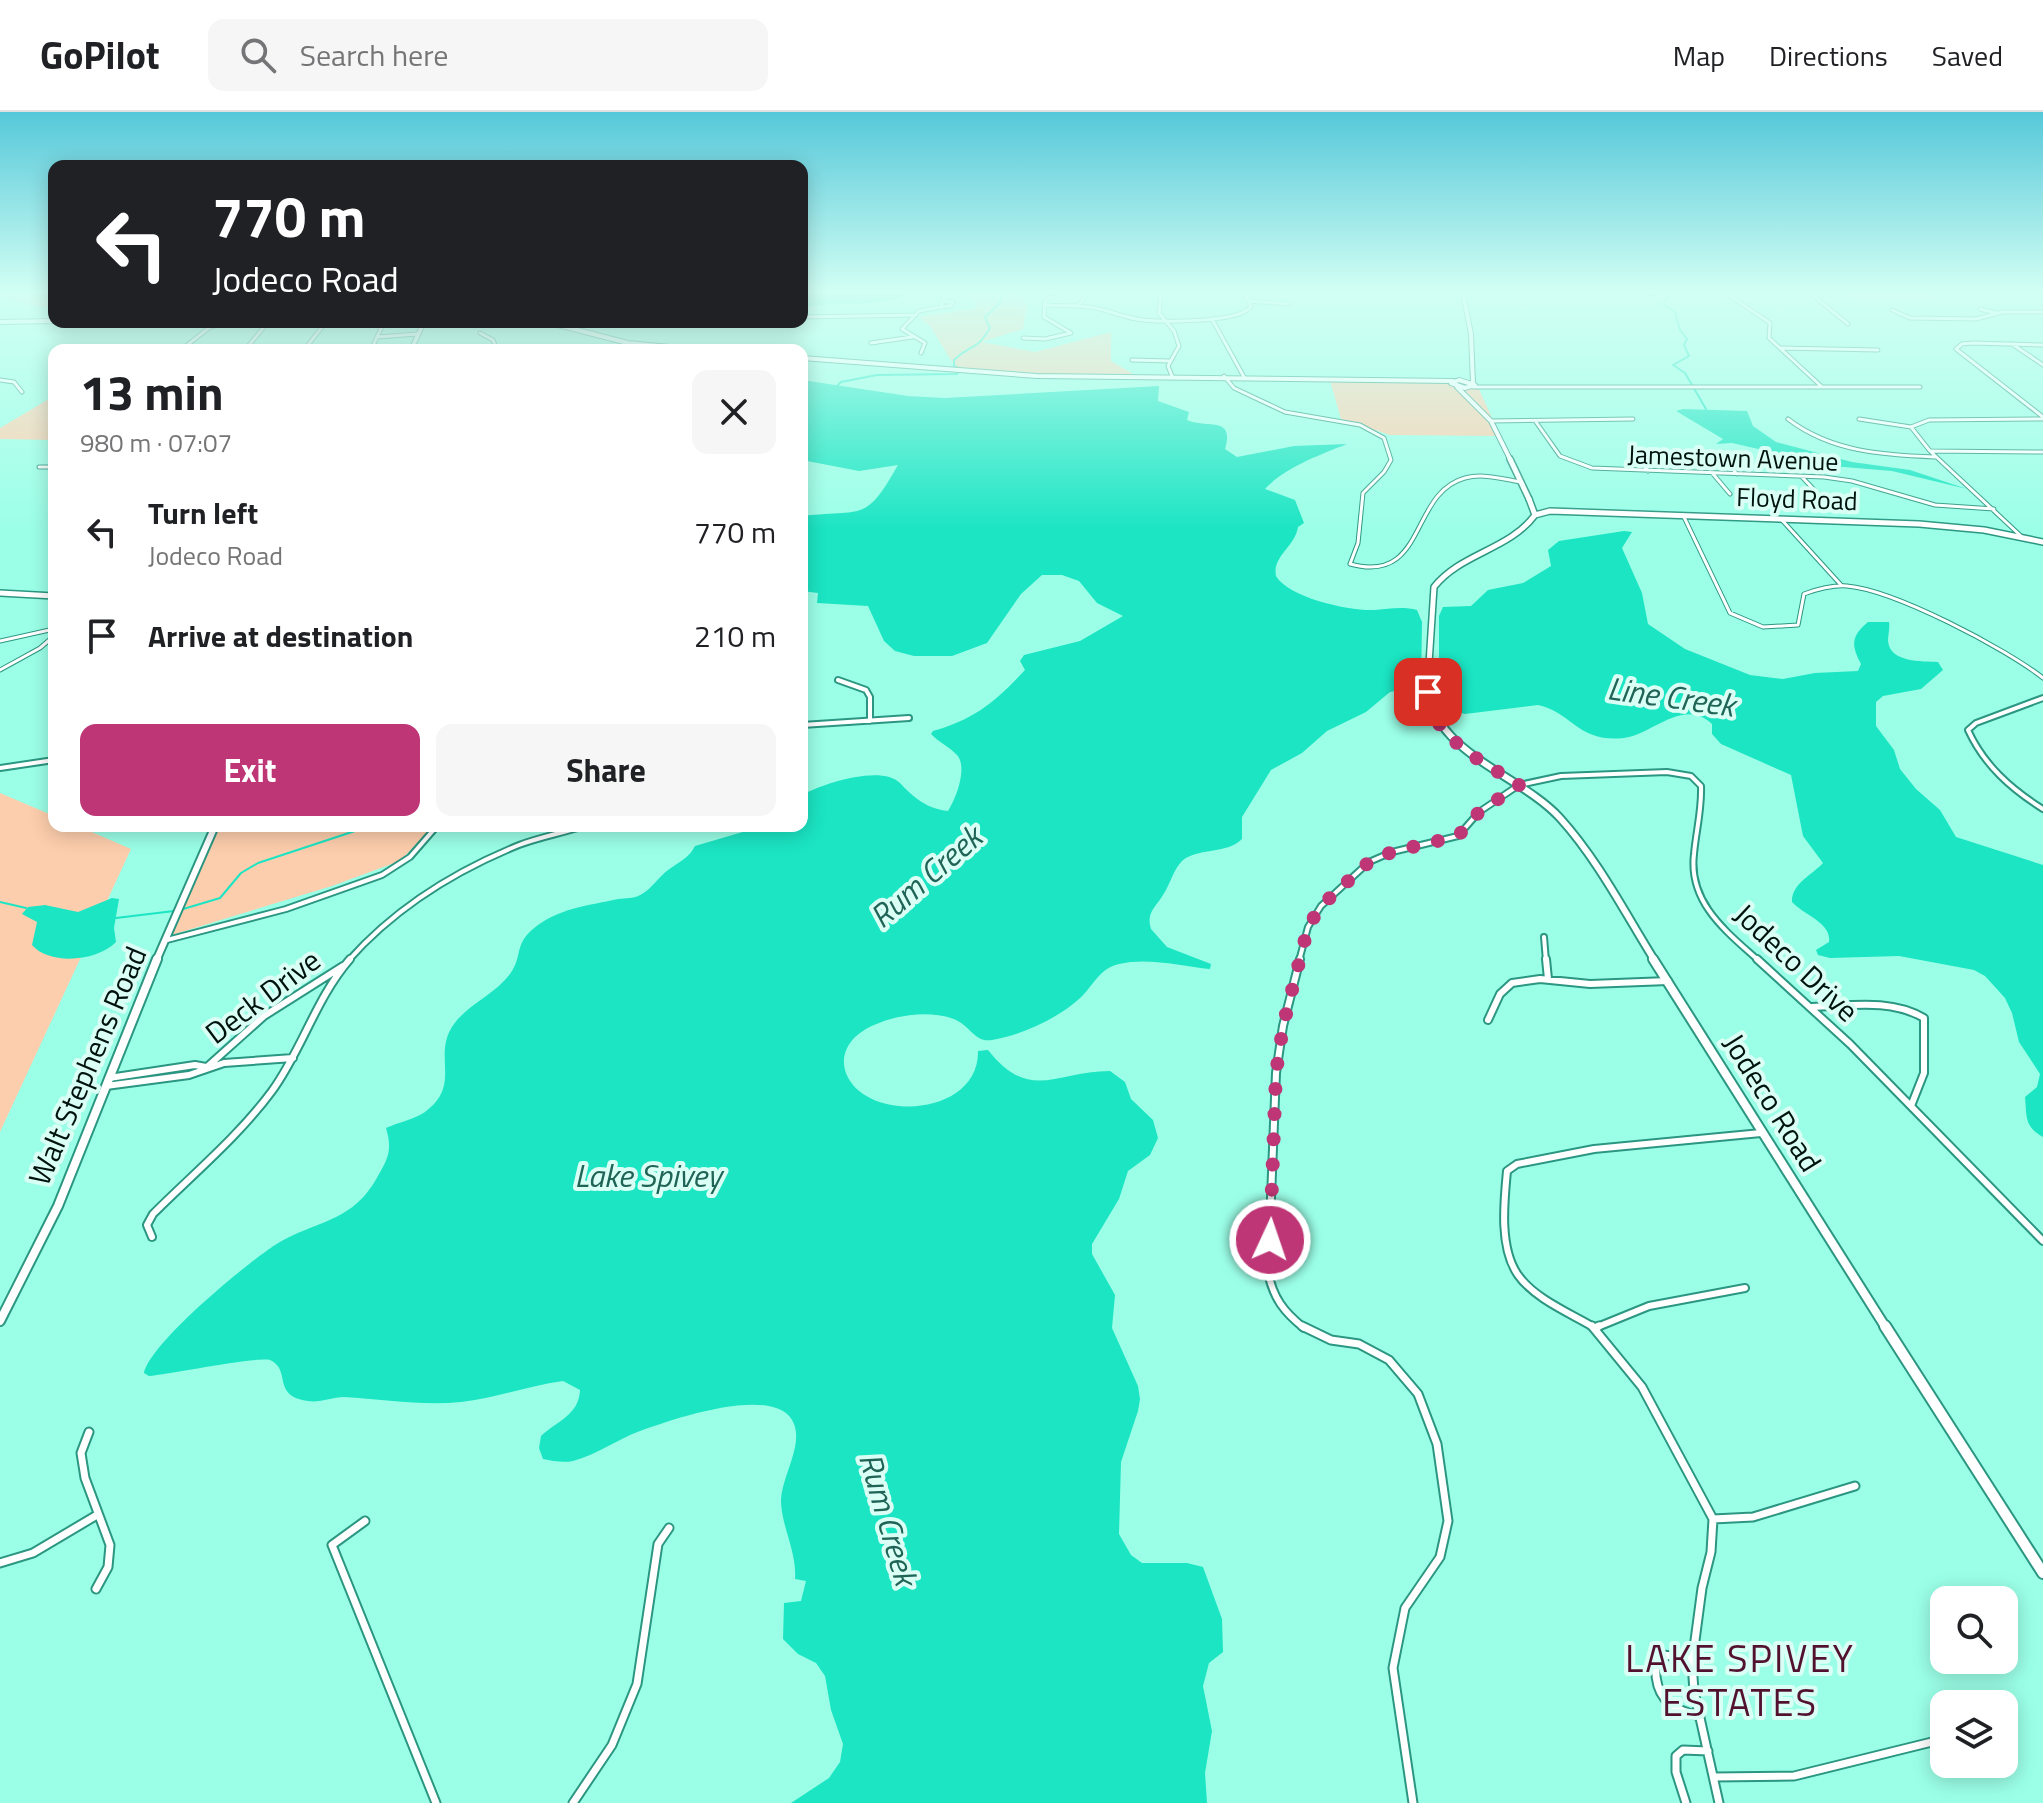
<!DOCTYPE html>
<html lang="en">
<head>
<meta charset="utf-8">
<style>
	body { margin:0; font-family:"Titillium Web",sans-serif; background:#f6f6f6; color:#202124; height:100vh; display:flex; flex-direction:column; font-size:30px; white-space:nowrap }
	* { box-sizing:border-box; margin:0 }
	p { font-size:26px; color:#757577 }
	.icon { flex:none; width:44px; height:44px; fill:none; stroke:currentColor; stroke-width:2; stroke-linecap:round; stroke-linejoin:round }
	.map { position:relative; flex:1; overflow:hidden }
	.sheet { position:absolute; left:48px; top:232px; width:760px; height:488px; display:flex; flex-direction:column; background:#fff; border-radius:16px; box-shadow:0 4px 20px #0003 }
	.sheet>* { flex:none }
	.guide { position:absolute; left:48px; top:48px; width:760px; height:168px; border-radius:16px; box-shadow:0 4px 20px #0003; background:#202124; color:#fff; overflow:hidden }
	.controls { position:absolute; left:1930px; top:1474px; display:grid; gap:16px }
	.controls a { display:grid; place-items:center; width:88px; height:88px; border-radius:16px; background:#fff; box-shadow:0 4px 20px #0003; font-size:40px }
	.pin { position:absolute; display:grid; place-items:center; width:68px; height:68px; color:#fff; margin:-34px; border-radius:16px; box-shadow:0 4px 12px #0006 }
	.me { position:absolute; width:88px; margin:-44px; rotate:3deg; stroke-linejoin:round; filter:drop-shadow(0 0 6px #0008) }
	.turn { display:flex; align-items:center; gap:28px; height:168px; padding:0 32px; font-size:36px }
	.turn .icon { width:104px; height:104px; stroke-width:2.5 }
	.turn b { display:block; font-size:56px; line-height:68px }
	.round { display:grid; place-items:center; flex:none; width:84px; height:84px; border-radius:16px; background:#f6f6f6 }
	.headline { display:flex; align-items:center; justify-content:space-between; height:136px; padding:0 32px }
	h1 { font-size:48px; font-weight:700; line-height:60px }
	.button { display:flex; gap:16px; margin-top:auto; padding:16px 32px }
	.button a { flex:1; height:92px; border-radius:16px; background:#be3675; color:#fff; font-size:32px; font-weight:700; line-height:92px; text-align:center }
	.button a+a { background:#f6f6f6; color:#202124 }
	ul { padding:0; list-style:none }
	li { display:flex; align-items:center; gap:24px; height:104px; padding:0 32px }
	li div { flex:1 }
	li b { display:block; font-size:30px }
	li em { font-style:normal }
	header { display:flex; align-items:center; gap:48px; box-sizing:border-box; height:112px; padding:0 40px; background:#fff; border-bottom:2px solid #e0e0e0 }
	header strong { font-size:38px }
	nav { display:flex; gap:44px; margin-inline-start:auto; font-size:28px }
	.search { width:560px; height:72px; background:#f6f6f6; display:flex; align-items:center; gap:20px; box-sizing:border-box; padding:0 28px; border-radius:16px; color:#757577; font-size:30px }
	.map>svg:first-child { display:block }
	.green { fill:#fdcead }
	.water { fill:#1be5c3 }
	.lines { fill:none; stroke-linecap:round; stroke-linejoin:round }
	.stream { stroke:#1be5c3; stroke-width:2 }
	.minor-far3-casing { stroke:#2b9681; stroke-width:5 }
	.minor-far2-casing { stroke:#2b9681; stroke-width:8 }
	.minor-far1-casing { stroke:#2b9681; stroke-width:10 }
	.minor-casing { stroke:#2b9681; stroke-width:11 }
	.tertiary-far4-casing { stroke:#2b9681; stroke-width:6 }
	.tertiary-far3-casing { stroke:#2b9681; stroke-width:8 }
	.tertiary-far2-casing { stroke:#2b9681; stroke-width:10 }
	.tertiary-far1-casing { stroke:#2b9681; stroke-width:12 }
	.tertiary-casing { stroke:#2b9681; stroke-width:14 }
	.secondary-far1-casing { stroke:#2b9681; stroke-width:6 }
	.secondary-casing { stroke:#2b9681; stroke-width:8 }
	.minor-far3 { stroke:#fff; stroke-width:3 }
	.minor-far2 { stroke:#fff; stroke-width:4 }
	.minor-far1 { stroke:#fff; stroke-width:6 }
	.minor { stroke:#fff; stroke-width:7 }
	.tertiary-far4 { stroke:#fff; stroke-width:4 }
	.tertiary-far3 { stroke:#fff; stroke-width:5 }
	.tertiary-far2 { stroke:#fff; stroke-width:6 }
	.tertiary-far1 { stroke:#fff; stroke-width:8 }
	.tertiary { stroke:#fff; stroke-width:10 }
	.secondary-far1 { stroke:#fff; stroke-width:4 }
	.secondary { stroke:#fff; stroke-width:5 }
	.route { stroke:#be3675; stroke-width:14; stroke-dasharray:0 25.2 }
	.labels { text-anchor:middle; stroke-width:8; stroke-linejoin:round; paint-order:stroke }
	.far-street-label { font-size:26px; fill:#00120d; stroke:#dafff5 }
	.street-label { font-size:30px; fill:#00120d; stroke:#dafff5 }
	.water-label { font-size:32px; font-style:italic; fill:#1f6456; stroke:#dafff5 }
	.near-neighbourhood-label { font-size:38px; letter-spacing:2px; fill:#531130; stroke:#dafff5 }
</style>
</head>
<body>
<header>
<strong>GoPilot</strong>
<div class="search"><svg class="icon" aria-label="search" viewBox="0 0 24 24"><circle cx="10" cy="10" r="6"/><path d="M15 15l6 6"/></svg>Search here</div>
<nav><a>Map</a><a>Directions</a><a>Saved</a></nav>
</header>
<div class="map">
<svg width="2043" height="1691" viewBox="0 0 2043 1691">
	<rect width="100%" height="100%" fill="#9bffe7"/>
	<path class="green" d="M 0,181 L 54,181 L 54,197 L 0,186 Z
		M 959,181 L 1018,181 L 1027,193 L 1023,217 L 981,230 L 1035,240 L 1111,220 L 1111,249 L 1135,263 L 1033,263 L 957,258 L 930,214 L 919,205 L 976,196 L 974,188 Z
		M 1840,181 L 1927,181 L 1936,188 L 1848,187 Z
		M 1329,265 L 1475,268 L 1500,324 L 1390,323 L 1341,307 Z
		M 54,284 L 54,328 L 0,327 L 0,316 Z
		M 0,681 L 54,704 L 54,714 L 78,714 L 131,737 L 0,1020 Z
		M 213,714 L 434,714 L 400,749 L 332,774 L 165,825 Z"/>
	<path class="water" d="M 802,181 L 910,181 C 878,198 837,187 802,196 Z
		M 802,268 L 908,284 L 945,286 L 1159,274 L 1158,289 L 1189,300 L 1187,308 C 1207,317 1235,303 1225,337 L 1237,345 L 1294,334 L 1347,332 C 1320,343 1285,355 1265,377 L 1295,388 L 1304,411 L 1298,415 C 1295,435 1272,444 1276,464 C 1289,486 1349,499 1374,498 C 1388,497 1403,494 1417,498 L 1422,510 L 1421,572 L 1439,572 L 1439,504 L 1443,495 L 1471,494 L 1488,478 L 1523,471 L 1551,454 L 1548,438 L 1559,429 L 1624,419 L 1632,420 L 1622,436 L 1642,481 L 1648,512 L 1685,537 L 1750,563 L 1783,567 L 1815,561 L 1858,559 L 1861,552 C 1851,533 1851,524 1868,510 L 1889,510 C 1890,516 1888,523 1888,529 C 1890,551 1922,549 1938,550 L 1943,558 L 1921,577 L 1883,584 L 1876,590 L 1876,614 L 1894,638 L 1900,657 L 1916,677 L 1940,698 L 1956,725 L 2043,753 L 2043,1025 C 2024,1014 2027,1005 2025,985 L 2037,975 L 2040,962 L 2019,930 L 2012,901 L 2005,886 L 1985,864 L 1974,858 L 1899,844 L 1830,846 L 1818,843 L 1816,838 L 1829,830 C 1832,811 1804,803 1792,790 C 1791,772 1812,763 1823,751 L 1803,724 L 1791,663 L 1721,632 L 1712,622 L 1712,612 C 1683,585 1652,623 1624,626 C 1578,631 1573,601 1538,593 L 1465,602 C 1454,600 1453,594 1446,586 C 1436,574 1404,576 1390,580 L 1366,600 L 1327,619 L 1302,641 L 1271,658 L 1242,705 L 1242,727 C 1226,743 1198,735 1182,749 C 1173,758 1170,773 1163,783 C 1155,796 1146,801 1151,817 L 1167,835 L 1211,852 L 1210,857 C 1182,854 1147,845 1119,852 C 1099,856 1093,875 1079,887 C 1057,907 1021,923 992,928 C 975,931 970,914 956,908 C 934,898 901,902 879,911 C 821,932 840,989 899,994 C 935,998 979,980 978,939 L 988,938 C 1030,991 1056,959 1110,959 L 1125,970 L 1131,987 L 1153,1008 L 1158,1026 L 1150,1043 L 1128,1059 L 1119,1087 L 1092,1132 L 1092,1142 L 1115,1183 L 1112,1216 L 1138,1274 L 1140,1287 L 1138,1299 L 1121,1350 L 1119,1422 L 1131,1443 L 1142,1451 L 1187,1451 L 1203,1455 L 1222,1507 L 1223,1540 L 1209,1551 L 1203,1574 L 1212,1619 L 1205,1661 L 1207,1691 L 791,1691 L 829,1666 L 840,1650 L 843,1632 L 831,1598 L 825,1564 L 816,1551 L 798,1542 L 783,1527 L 784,1491 L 801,1489 L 806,1469 L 795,1467 C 797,1440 782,1416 781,1390 C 781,1365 803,1335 794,1312 C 778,1270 670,1308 640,1319 C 618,1327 596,1343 573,1349 C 563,1351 553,1349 543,1347 L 539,1336 L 541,1324 C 557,1309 579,1303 580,1278 L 563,1269 C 528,1274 495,1286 461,1290 C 422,1294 383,1287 344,1285 C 332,1285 320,1291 308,1289 C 271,1284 292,1258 270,1248 C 260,1244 169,1262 149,1264 L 144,1261 C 151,1230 246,1152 275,1133 C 317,1107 353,1112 379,1062 C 389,1045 392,1036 386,1016 C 399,1010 413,1008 425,1000 C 463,972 431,944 454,912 C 469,891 498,881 512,859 C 522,843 515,832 533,817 C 558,796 587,794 618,787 C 625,786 635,787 642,782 C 651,777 659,765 668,758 C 679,750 689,746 695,734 L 763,714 L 802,714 L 802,683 C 821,672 882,652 900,671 C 913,685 927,697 948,699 C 956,687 968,655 957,643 C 950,635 938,630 931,622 L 933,619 C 975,607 996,589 1025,558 L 1020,549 L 1024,543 L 1080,529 L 1123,504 L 1097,491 L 1079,469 L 1062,463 L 1042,463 L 1021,482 L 987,531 L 952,544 L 914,544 L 895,539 L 884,529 L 868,494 L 817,491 L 818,481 L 802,479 L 802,404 C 865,397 865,411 898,353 L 859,359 L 802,348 Z
		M 1683,297 L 1747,299 L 1753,314 L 1776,330 L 1852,350 L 1910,358 L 1967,377 L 1892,359 L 1832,354 L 1732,331 L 1716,332 L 1723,327 L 1676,299 Z
		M 112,786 L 119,787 L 114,816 L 116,830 C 98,849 50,854 32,833 L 37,810 L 22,802 L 28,795 L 45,793 L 78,800 Z"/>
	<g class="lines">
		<path class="stream" d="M 1671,181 L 1663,192 L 1675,200 L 1680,218 L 1687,227 L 1684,233 L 1689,244 L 1673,253 L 1685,261 L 1706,297
			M 837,274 L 841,270 L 877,263 L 957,262 L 960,257 L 954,254 L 954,248 C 970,232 976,240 990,216 L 985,205 L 999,192 L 1003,181
			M 0,790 L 26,796
			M 180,798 L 220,786 L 241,761 L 258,751 L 370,714
			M 116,806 L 174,799"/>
		<g class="minor-far3-casing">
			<path id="minor-far3" d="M 1161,181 L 1159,201 L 1174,219 L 1179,234 L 1168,254 L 1172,264
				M 1650,181 L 1657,181
				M 1810,181 L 1848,212
				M 1727,182 L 1770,211 L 1769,226 L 1821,274
				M 942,189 L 953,190 L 951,194 L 941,195 Z
				M 1249,189 L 1289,192
				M 1044,193 C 1059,194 1073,193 1088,195 C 1107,197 1124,206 1143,208 C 1163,210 1242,211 1251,194 L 1244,181
				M 1079,193 L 1087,181
				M 1980,197 L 1996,201
				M 1892,198 L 1910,206 L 1976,207 L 2002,200 L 2043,200
				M 802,205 L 916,203
				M 1212,207 L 1244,265
				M 759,210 L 763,210
				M 480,221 L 493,228 L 497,238
				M 378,225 L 417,222
				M 1023,226 L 1045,227 L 1071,221 L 1044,205 L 1045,190 L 1051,185
				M 871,231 L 912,225
				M 2012,232 L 2043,253
				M 2043,233 L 1973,231 L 1962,232 L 1956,237 L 2043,305
				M 1781,236 L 1878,238
				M 181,238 L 210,215 L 228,210
				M 245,238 L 268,210
				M 304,238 L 326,210
				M 371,238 L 384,210
				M 921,241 L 925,231 L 902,217 L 919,199 L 941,195
				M 1132,248 L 1170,249
				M 1224,264 L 1234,276 L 1285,300 L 1360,313 L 1384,326 L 1391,348 L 1384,360 L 1363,381 L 1358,431 L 1350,452 C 1427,473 1409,381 1465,366 C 1483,361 1503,367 1521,370
				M 0,268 L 14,270 L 22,280
				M 1473,275 L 1920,275
				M 1788,307 C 1831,340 1883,343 1935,345
				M 1859,307 L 1911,315
				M 1491,309 L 1633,307
				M 1536,310 L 1560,344 L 1592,356 L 1824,365 L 1852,369 L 1935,393 L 1994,397
				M 1931,339 L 2043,340
				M 1634,340 L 1648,359
				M 1722,345 L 1737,362
				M 39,355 L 54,355
				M 1713,362 L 1730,382
				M 1802,365 L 1820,384
				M 1683,403 L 1730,501 L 1763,515 L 1798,513 L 1804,482 C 1818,477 1832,473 1847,474 C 1894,478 2005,536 2043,566
				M 1781,407 L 1841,473
				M 2022,425 L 1930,339 L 1911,315 L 1929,308 L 2043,307
				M 0,529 L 54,517
				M 0,558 L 40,536 L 54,524"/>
		</g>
		<g class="minor-far2-casing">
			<path id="minor-far2" d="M 838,568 L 866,578 L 870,585 L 870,609
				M 2043,586 L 1976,611 L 1968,618 C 1984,653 2011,677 2043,697
				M 802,613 L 909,606
				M 0,656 L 54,648
				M 1544,825 L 1546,849
				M 167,828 L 286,797 L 382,763 L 410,745 L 437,714
				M 348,849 C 394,797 455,759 519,733 C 540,725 563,721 584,714
				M 1299,849 L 1308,815 L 1321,794 L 1369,750 L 1392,740 L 1458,724 L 1479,700 L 1519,673 L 1561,664 L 1667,660 L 1691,664 L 1701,674 C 1702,698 1696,719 1694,742 C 1688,791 1727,820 1759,849"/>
		</g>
		<g class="minor-far1-casing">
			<path id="minor-far1" d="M 1300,847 L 1283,914 L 1276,961 L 1268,1160 C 1273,1186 1284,1200 1304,1216
				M 1546,847 L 1548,867
				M 1757,847 L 1850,932 L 2043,1129
				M 1812,895 C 1849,894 1890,886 1924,906 L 1924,961 L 1911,994
				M 1488,908 L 1500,882 L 1512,871 L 1540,867 L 1590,872 L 1668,869
				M 207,955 L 264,904 L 343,854
				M 109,966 L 195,953 L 206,955
				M 106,974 L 189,963 L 224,951 L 293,946
				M 152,1125 L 147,1113 L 153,1102 C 193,1062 238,1025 272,979 C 302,938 316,886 350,847
				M 1595,1216 L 1649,1194 L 1745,1176
				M 1595,1216 C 1570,1201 1535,1187 1518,1163 C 1499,1136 1504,1090 1507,1059 L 1517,1052 L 1594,1037 L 1761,1021"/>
		</g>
		<g class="minor-casing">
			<path id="minor" d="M 1302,1214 L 1331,1228 L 1359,1232 L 1389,1248 L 1418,1282 L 1437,1332 L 1448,1409 L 1440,1445 L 1405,1496 L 1393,1556 L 1413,1691
				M 1592,1214 L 1642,1275 L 1713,1407 L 1711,1440 L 1702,1476 L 1692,1551 L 1694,1579 L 1719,1691
				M 1595,1216 L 1599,1214
				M 89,1320 L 81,1341 L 85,1366 L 110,1433 L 108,1455 L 96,1477
				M 1713,1407 L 1753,1405 L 1855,1374
				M 365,1409 L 332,1433 L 436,1691
				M 0,1451 L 33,1441 L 97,1403
				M 1692,1546 L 1662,1543 L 1656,1548 C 1653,1583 1667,1597 1700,1604
				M 1714,1665 L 1794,1664 L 1944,1627
				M 573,1691 L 612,1633 L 637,1572 L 658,1432 L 669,1416
				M 1686,1691 L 1676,1660 L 1676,1644 L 1683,1638 L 1708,1639"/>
		</g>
		<g class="tertiary-far4-casing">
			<path id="tertiary-far4" d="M 0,210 L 54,209
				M 546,210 L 628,231 L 701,238
				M 411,238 L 424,210
				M 802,246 L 1037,264 L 1453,269"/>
		</g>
		<g class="tertiary-far3-casing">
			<path id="tertiary-far3" d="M 1535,403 L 1550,399 L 1919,412 L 1984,418 L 2043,430
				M 0,481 L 54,484
				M 1428,567 L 1434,475 C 1461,441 1509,438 1535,403 L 1529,387"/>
		</g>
		<g class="tertiary-far2-casing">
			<path id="tertiary-far2" d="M 1428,565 C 1424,639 1518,660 1560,706 C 1598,748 1625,801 1655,849
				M 156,849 L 215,714"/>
		</g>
		<g class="tertiary-far1-casing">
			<path id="tertiary-far1" d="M 1653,847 L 1886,1216
				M 0,1209 L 58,1094 L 157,847"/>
		</g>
		<g class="tertiary-casing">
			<path id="tertiary" d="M 1885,1214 L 2043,1461"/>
		</g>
		<g class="secondary-far1-casing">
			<path id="secondary-far1" d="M 1463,181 L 1471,222 L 1473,271
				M 1459,268 L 1475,273 L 1465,276 L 1451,271 Z
				M 1457,275 L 1491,309 L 1511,349"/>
		</g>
		<g class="secondary-casing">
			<path id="secondary" d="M 1510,347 L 1529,387"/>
		</g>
		<use href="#minor-far3" class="minor-far3"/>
		<use href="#minor-far2" class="minor-far2"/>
		<use href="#minor-far1" class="minor-far1"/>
		<use href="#minor" class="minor"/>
		<use href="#tertiary-far4" class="tertiary-far4"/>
		<use href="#tertiary-far3" class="tertiary-far3"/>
		<use href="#tertiary-far2" class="tertiary-far2"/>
		<use href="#tertiary-far1" class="tertiary-far1"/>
		<use href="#tertiary" class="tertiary"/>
		<use href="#secondary-far1" class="secondary-far1"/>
		<use href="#secondary" class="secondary"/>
	</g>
	<linearGradient id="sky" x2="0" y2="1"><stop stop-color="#56c8d9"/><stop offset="0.43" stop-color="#d2fff4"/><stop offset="1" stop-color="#d2fff4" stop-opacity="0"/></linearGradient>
	<rect width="2043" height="418" fill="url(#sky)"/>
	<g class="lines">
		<path class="route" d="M 1270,1128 L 1276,961 L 1283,914 L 1308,815 L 1321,794 L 1369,750 L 1392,740 L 1458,724 L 1479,700 L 1519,673 C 1486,651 1430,626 1428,580"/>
	</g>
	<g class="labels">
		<g class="far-street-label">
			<text transform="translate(1733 346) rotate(2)" y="9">Jamestown Avenue</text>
			<text transform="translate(1797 387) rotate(2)" y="9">Floyd Road</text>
		</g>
		<g class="street-label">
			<text transform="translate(1796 851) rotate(43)" y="10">Jodeco Drive</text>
			<text transform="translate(263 885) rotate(-37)" y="10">Deck Drive</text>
			<text transform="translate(88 954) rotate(-67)" y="10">Walt Stephens Road</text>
			<text transform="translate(1772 991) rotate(58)" y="10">Jodeco Road</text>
		</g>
		<g class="water-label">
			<text transform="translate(1671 585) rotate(8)" y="11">Line Creek</text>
			<text transform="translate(926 765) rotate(-41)" y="11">Rum Creek</text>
			<text x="648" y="1075">Lake Spivey</text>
			<text transform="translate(888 1407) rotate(74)" y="11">Rum Creek</text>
		</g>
		<g class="near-neighbourhood-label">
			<text x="1740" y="1560">LAKE SPIVEY<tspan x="1740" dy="44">ESTATES</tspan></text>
		</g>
	</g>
</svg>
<div class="controls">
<a><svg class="icon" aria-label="search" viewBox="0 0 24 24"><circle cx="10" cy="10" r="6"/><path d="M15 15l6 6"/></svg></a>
<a><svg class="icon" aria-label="layers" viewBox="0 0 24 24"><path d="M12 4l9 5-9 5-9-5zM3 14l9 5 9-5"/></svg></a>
</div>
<div class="pin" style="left:1428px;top:580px;background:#d93025"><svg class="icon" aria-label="arrive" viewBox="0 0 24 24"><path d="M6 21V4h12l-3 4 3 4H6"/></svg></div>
<svg class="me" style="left:1270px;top:1128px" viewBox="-20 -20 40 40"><circle r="17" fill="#be3675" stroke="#fff" stroke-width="3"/><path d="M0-11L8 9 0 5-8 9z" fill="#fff"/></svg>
<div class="guide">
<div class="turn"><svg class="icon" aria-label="left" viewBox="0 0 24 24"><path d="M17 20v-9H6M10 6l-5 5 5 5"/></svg><div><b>770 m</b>Jodeco Road</div></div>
</div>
<section class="sheet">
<div class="headline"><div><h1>13 min</h1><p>980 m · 07:07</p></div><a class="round"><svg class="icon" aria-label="close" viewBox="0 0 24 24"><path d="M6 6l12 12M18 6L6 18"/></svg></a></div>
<ul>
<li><svg class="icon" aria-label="left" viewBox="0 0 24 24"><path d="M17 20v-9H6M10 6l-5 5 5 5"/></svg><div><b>Turn left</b><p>Jodeco Road</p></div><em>770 m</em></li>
<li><svg class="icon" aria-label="arrive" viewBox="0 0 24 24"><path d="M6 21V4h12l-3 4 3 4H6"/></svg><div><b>Arrive at destination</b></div><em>210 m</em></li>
</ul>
<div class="button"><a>Exit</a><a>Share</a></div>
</section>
</div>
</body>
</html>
